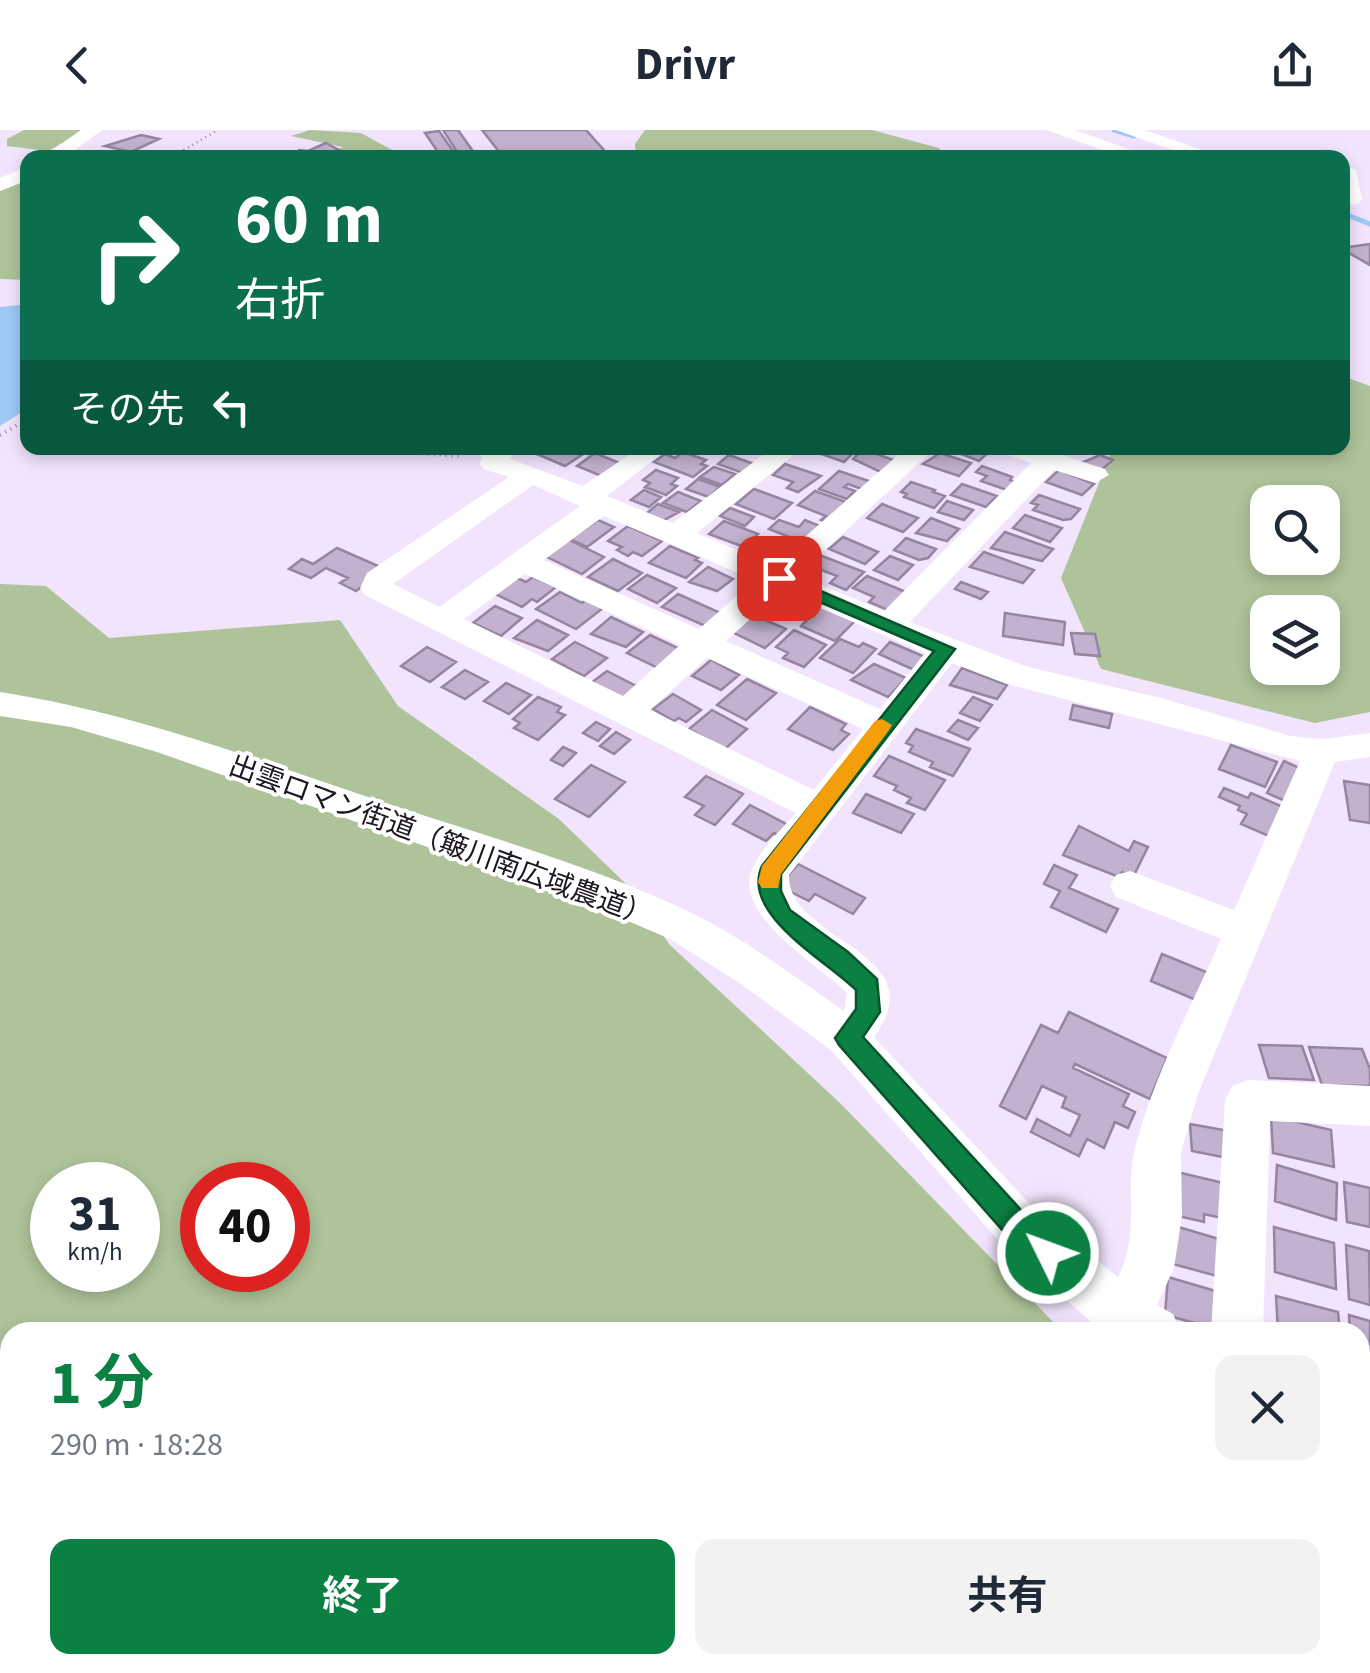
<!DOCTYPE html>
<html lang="ja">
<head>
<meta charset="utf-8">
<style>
	body { margin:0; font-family:"Source Sans 3","Noto Sans JP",sans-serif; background:#f2f2f3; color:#1f2937; height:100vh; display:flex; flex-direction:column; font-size:38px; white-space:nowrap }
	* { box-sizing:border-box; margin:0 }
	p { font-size:32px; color:#747a83 }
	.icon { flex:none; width:55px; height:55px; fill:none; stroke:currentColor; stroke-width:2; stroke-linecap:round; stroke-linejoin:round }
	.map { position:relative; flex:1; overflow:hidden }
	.panel { position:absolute; left:0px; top:1192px; width:1370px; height:352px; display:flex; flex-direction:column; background:#fff; border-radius:30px 30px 0 0; box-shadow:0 5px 15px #0003 }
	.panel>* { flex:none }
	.guide { position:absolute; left:20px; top:20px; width:1330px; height:305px; border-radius:20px; box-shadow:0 5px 15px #0003; background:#0b6e4f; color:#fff; overflow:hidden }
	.controls { position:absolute; left:1250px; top:355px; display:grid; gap:20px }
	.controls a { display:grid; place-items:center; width:90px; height:90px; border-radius:20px; background:#fff; box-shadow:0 5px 15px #0003; font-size:50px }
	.speed { position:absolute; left:30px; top:1032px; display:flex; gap:20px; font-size:50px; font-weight:700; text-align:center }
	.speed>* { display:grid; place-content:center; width:130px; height:130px; border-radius:50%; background:#fff; box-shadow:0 5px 15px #0003; line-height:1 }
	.speed small { font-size:25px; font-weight:400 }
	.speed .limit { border:15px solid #d22; background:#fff; color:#111 }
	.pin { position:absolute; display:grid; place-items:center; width:85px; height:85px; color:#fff; margin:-42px; border-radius:20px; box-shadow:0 5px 15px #0006 }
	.me { position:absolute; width:110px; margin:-55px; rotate:312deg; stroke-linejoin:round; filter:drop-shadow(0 0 8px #0008) }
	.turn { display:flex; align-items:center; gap:35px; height:210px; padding:0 50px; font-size:45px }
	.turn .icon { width:130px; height:130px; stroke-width:2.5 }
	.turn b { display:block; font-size:70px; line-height:85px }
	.then { display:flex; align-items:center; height:95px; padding:0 50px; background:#0003; gap:20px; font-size:38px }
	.round { display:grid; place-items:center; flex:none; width:105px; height:105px; border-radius:20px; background:#f2f2f3 }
	.summary { display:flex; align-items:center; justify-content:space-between; height:170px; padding:0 50px }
	h1 { font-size:60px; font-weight:700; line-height:75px; color:#0b8043 }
	.action { display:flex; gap:20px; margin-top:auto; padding:20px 50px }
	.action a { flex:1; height:115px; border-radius:20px; background:#0b8043; color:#fff; font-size:40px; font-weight:700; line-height:115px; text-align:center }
	.action a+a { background:#f2f2f3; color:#1f2937 }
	header { display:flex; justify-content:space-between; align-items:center; height:130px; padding:0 50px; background:#fff; font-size:45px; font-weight:700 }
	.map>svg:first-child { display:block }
	.green { fill:#aec39a; fill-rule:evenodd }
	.water { fill:#9dc9f5 }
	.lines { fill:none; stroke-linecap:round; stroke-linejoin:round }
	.stream { stroke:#9dc9f5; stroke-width:5 }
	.building { fill:#c3b2cf; stroke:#9585a1; stroke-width:2.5 }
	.path-far1 { stroke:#9a90a2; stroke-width:2.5; stroke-dasharray:1 4; stroke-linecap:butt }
	.path { stroke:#9a90a2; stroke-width:4; stroke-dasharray:1 5; stroke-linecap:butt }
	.minor { fill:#fff; fill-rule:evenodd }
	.route { fill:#0b8043; stroke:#07532c; stroke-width:2.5 }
	.slow { fill:#f59e0b }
	.labels { text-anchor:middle; stroke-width:8; stroke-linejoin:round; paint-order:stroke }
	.street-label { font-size:28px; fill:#1d1721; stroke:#fff }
</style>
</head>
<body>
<header><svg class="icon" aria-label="back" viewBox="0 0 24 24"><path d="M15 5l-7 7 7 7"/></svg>Drivr<svg class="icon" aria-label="share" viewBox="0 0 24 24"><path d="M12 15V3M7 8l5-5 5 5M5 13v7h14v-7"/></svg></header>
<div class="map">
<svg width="1370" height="1543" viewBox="0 0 1370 1543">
	<rect width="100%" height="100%" fill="#f2e4fd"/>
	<path class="green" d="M 24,0 L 85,0 L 48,21 L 7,16 L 7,9 Z
		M 310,0 L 361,3 L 405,27 L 323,27 L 343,17 L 291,6 Z
		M 645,0 L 872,0 L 939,18 L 944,27 L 636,27 L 635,14 Z
		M 27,50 L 27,150 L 0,149 L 0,61 Z
		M 1343,246 L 1370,256 L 1370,582 L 1315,593 L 1101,539 L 1061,448 L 1113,318 L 1342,318 ZM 1268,372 L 1322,372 L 1322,428 L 1268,428 ZM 1268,482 L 1322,482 L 1322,538 L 1268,538 Z
		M 0,454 L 46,456 L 109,508 L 340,490 L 398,576 L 559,689 L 624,752 L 670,815 L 840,973 L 1063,1202 L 10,1202 L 10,1535 L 675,1535 L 680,1543 L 0,1543 ZM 52,1055 L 138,1055 L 138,1140 L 52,1140 ZM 202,1055 L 288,1055 L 288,1140 L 202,1140 Z"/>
	<path class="water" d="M 19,175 L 27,178 L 27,279 L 0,296 L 0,177 Z"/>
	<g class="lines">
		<path class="stream" d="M 1114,0 L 1134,6
			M 1342,83 L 1370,94"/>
	</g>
	<path class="building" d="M 443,0 L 458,0 L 477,27 L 461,28 Z
		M 482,0 L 586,0 L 611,28 L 504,28 Z
		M 439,1 L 458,28 L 442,28 L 425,3 Z
		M 141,5 L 159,9 L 131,22 L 105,16 Z
		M 326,13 L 339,20 L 315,25 L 298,20 L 308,21 Z
		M 1370,114 L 1370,135 L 1342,119 L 1342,118 Z
		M 550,318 L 575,318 L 586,322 L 565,336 L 539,325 Z
		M 813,318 L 851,318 L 857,319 L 844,332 L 813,321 L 816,319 Z
		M 954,318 L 993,318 L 979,331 L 951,320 Z
		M 863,319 L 896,331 L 889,346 L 853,329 Z
		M 683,322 L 706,330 L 701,334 L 707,336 L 693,347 L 654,332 L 665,324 L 675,328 Z
		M 595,323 L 622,334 L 604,347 L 577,336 Z
		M 940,323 L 971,333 L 959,346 L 923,334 Z
		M 729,325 L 754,334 L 743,343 L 718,334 Z
		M 1100,325 L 1113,330 L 1100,341 L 1081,333 Z
		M 785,334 L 821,346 L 798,362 L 787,358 L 793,352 L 773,345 Z
		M 982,336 L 1012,347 L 1010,350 L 1018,353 L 1010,361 L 981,351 L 987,346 L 976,342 Z
		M 714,337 L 735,344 L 722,355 L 700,347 Z
		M 656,340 L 678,348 L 671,354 L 677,356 L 666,365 L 645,357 L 650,353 L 643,350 Z
		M 1059,340 L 1094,354 L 1082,365 L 1046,352 Z
		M 839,341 L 878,354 L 870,362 L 848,354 L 844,357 L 855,361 L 847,369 L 819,359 Z
		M 698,349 L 720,357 L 709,367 L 686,359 Z
		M 911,352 L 935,360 L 933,362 L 945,366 L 934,378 L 904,367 L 907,364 L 901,362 Z
		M 962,354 L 997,366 L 986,377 L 951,365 Z
		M 754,359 L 792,373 L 774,389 L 736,374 Z
		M 644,360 L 661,367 L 649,377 L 631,370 Z
		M 815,361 L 846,372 L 833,395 L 821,390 L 826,386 L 798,375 Z
		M 678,362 L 701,371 L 687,382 L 663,373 Z
		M 1039,365 L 1080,379 L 1071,389 L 1063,390 L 1033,380 L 1038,375 L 1031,373 Z
		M 947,371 L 973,380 L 964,390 L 938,382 Z
		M 658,374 L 679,382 L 659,393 L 642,387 Z
		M 882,374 L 918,388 L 903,402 L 867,388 Z
		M 730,378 L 754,387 L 745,396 L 720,386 Z
		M 1025,385 L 1062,398 L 1050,412 L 1013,398 Z
		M 931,388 L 959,399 L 947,411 L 916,403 Z
		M 598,390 L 614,397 L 587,417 L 570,409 Z
		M 779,390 L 799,397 L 805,390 L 822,397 L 805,413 L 769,399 Z
		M 724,391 L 758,404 L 744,417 L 709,404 Z
		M 628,396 L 662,411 L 642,426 L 633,422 L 628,426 L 617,420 L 622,417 L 608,411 Z
		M 1005,402 L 1053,419 L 1042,431 L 991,418 Z
		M 843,407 L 878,422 L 865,434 L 829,419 Z
		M 906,408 L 936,419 L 928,428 L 919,430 L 894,420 Z
		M 567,409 L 604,427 L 582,444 L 543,425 Z
		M 779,411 L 795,417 L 769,440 L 738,427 L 751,417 L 765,422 Z
		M 670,416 L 698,428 L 695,430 L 702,433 L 686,448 L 649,433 Z
		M 337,418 L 385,439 L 356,461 L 340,453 L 348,448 L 326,438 L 311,448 L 289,439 L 302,429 L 313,434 Z
		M 984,422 L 1034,440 L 1023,453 L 970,437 Z
		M 822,426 L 864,442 L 846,460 L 830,453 L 837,446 L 811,436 Z
		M 890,426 L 913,435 L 898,450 L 874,440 Z
		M 613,429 L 642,443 L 618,461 L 588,447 Z
		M 708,437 L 733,449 L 717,461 L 689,452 Z
		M 647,445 L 676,458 L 657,473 L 628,459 Z
		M 512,446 L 526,452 L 533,447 L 556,457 L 537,472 L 532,469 L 522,477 L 491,462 Z
		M 867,446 L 906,462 L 888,480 L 869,472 L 874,467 L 853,458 Z
		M 961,452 L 988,462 L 981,469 L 955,459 Z
		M 779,461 L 790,465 L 793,463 L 814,471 L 798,487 L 766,473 Z
		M 560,462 L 582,473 L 586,469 L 603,478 L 576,499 L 536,479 Z
		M 678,464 L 725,485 L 710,498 L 662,477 Z
		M 495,476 L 522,488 L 501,506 L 473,493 Z
		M 821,476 L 855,491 L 835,511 L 801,496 Z
		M 1005,483 L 1065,492 L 1063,515 L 1003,506 Z
		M 751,484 L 786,499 L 765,518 L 730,501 Z
		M 611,487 L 643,502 L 626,517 L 591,504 Z
		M 537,490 L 568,505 L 548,521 L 514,508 Z
		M 794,500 L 826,515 L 804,537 L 783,528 L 788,523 L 776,517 Z
		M 1071,503 L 1095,504 L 1100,526 L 1075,524 Z
		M 650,505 L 682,520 L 660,539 L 627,523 Z
		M 840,509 L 859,517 L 863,513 L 876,519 L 853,543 L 820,528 Z
		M 575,512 L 607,528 L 584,546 L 552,529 Z
		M 890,512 L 925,527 L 914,540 L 879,524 Z
		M 427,517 L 456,532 L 430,552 L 401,536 Z
		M 711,530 L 739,545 L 721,560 L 692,546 Z
		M 874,534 L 906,548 L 888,567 L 851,550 Z
		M 962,538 L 1007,555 L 997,569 L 950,555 Z
		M 465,540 L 488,552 L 465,569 L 442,557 Z
		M 607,541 L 642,559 L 615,572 L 587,556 Z
		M 747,549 L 776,563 L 746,590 L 717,575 Z
		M 506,553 L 531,565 L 509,584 L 484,571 Z
		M 673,564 L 701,580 L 686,592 L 679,588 L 674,591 L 653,579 Z
		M 538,567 L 561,577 L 557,582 L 565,585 L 538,610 L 514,598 L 520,593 L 513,589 Z
		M 973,567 L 992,575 L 980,591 L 960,583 Z
		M 1073,575 L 1112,584 L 1109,598 L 1070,589 Z
		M 810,577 L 846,594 L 841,600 L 849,604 L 833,620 L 788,599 Z
		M 712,580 L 747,599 L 725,619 L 689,599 Z
		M 958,590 L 978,598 L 968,610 L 948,601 Z
		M 596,592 L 610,599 L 598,611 L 583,603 Z
		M 916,599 L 970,619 L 953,646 L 930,637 L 933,632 L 909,622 L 913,616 L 906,613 Z
		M 616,602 L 630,610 L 614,624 L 600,616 Z
		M 1231,615 L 1277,632 L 1265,657 L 1219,639 Z
		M 563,617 L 576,623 L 563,636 L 551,630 Z
		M 889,626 L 945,650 L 925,680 L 907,673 L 911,668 L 894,660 L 897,656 L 874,646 Z
		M 1284,631 L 1302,639 L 1285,671 L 1267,663 Z
		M 591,635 L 625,652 L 589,687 L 555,669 Z
		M 706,646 L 743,664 L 715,695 L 695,685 L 704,676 L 685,667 Z
		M 1344,651 L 1370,655 L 1370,693 L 1350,690 Z
		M 1224,658 L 1248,668 L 1251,663 L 1283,677 L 1276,709 L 1241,694 L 1247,684 L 1238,680 L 1240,676 L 1219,667 Z
		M 866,664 L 914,684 L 901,703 L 853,683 Z
		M 750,675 L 792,697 L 783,707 L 774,703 L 766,711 L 733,694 Z
		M 1079,696 L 1129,721 L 1134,711 L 1148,717 L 1133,747 L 1122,742 L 1119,747 L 1063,725 Z
		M 798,734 L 865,768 L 853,784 L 815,764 L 809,771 L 779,756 Z
		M 1054,735 L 1077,745 L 1069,758 L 1118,779 L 1106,802 L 1051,777 L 1060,761 L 1044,754 Z
		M 1162,824 L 1211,844 L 1201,872 L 1151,851 Z
		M 1069,882 L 1167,928 L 1150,969 L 1075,934 L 1073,938 L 1129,964 L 1123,976 L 1135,982 L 1128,998 L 1115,992 L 1104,1018 L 1087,1009 L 1079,1026 L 1031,1002 L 1037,989 L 1070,1006 L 1080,985 L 1062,977 L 1066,967 L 1042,956 L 1026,989 L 1000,976 L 1041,895 L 1058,903 Z
		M 1259,915 L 1302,916 L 1314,950 L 1269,948 Z
		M 1309,917 L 1362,919 L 1370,939 L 1370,956 L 1322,955 Z
		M 1271,986 L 1331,1000 L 1334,1037 L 1273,1023 Z
		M 1190,994 L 1229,1001 L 1232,1029 L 1192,1021 Z
		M 1277,1035 L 1337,1053 L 1336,1090 L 1275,1071 Z
		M 1177,1042 L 1232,1055 L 1234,1091 L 1204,1084 L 1204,1092 L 1178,1086 Z
		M 1344,1052 L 1370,1058 L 1370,1097 L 1347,1092 Z
		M 1175,1096 L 1229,1112 L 1228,1149 L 1173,1134 Z
		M 1274,1097 L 1334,1113 L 1336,1159 L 1275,1142 Z
		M 1346,1115 L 1369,1121 L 1370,1175 L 1349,1169 Z
		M 1168,1147 L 1229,1165 L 1228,1202 L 1165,1185 Z
		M 1276,1166 L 1338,1182 L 1340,1202 L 1278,1202 Z
		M 1349,1185 L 1370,1191 L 1370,1258 L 1360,1255 L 1360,1202 L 1350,1202 Z
		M 795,1535 L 999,1535 L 1003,1543 L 796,1543 Z
		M 999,1535 L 1126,1535 L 1132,1543 L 1003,1543 Z
		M 1150,1535 L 1324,1535 L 1325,1539 L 1348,1543 L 1155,1543 Z"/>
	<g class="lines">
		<path class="path-far1" d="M 197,28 L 184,20 L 218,0"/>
		<path class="path" d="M 0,305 L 28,289
			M 344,318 L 461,326"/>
		<path class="minor" d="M 81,0 L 102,0 L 64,28 L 41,28 Z
			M 1047,0 L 1075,0 L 1154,28 L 1124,28 Z
			M 1116,0 L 1144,0 L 1226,28 L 1195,28 Z
			M 1342,35 L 1356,40 L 1362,69 L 1359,73 L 1352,75 L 1342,70 Z
			M 28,36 L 28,50 L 0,61 L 0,48 Z
			M 471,318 L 505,318 L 513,325 L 510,329 L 583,356 L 639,318 L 669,318 L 607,366 L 673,393 L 772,318 L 802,318 L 697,403 L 773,435 L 906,318 L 935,318 L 798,445 L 884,481 L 1031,333 L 1005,324 L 1002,318 L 1040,318 L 1105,339 L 1109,345 L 1095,353 L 1054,340 L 910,492 L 1028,537 L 1161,568 L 1291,606 L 1322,609 L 1370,603 L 1370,627 L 1335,632 L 1199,961 L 1181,1022 L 1182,1086 L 1174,1138 L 1157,1175 L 1173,1184 L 1181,1202 L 1091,1202 L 1094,1194 L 1005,1118 L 832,921 L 741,854 L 670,809 L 584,772 L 157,622 L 71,597 L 0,586 L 0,562 C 123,581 239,623 356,663 C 469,702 590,733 698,786 C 749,812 796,848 844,881 L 847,863 C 818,834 733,786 752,739 C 760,719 782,699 796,683 L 365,465 L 360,458 L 367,443 L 509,347 L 483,339 L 479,333 L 483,328 ZM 533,355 L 580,376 L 439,477 L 393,454 ZM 604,386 L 755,450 L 699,499 L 544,430 ZM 525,444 L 680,515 L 623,566 L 464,489 ZM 781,461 L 925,523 L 880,579 L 726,511 ZM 707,528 L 863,599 L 814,660 L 650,580 ZM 952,533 L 1007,554 L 1300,631 L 1234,780 L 1130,741 L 1116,745 L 1110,756 L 1116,767 L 1221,809 C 1191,877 1154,945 1135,1018 C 1124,1061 1141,1101 1118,1147 L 1039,1084 L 874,907 C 938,821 787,812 789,745 Z
			M 1248,950 L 1370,956 L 1370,996 L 1270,991 L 1263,1202 L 1211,1202 L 1225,970 L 1232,956 Z
			M 1360,1262 L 1370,1264 L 1370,1318 L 1360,1316 Z
			M 751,1535 L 813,1535 L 814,1543 L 752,1543 Z"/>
	</g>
	<path class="route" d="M 779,443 L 955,519 L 781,744 L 781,761 L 790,780 L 848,822 L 877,849 L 880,882 L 863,907 L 1032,1092 L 1058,1113 L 1062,1123 L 1058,1132 L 1048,1137 L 1012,1111 L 839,915 L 835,908 L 856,879 L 856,860 C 827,831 740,784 762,736 L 934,521 L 773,452 L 770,448 Z"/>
	<path class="slow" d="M 882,589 L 892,595 L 889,600 L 781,744 L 778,758 L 762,758 L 758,752 L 762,736 L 875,591 Z"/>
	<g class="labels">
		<g class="street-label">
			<text transform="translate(441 710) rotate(20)" y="10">出雲ロマン街道（簸川南広域農道）</text>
		</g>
	</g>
</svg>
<div class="controls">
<a><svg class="icon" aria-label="search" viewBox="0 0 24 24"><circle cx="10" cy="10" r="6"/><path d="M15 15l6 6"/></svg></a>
<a><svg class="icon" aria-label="layers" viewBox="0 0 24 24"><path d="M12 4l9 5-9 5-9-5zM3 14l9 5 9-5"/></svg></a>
</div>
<div class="speed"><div>31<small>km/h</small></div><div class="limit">40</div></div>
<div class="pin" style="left:779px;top:448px;background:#d93025"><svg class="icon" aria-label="arrive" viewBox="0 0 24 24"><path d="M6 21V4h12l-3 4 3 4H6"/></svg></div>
<svg class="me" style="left:1048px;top:1123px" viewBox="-20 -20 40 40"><circle r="17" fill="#0b8043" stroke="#fff" stroke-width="3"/><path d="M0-11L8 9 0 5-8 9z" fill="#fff"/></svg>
<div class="guide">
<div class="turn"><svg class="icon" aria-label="right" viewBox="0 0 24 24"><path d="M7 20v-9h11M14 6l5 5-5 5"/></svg><div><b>60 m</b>右折</div></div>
<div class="then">その先<svg class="icon" aria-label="left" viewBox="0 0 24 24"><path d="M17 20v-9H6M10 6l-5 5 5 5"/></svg></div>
</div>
<section class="panel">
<div class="summary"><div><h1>1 分</h1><p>290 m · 18:28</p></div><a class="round"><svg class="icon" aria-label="close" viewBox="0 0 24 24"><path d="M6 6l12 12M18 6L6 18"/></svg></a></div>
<div class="action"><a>終了</a><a>共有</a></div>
</section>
</div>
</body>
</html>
